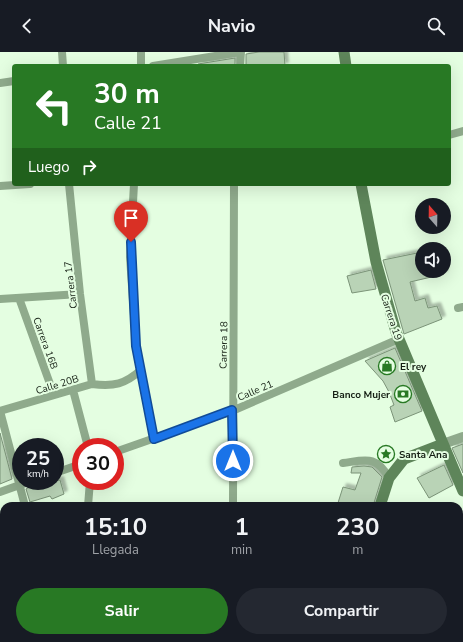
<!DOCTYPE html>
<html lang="es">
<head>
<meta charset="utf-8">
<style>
	body { margin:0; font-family:"Nunito Sans",sans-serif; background:#242831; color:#f1f3f6; height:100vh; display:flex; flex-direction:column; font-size:15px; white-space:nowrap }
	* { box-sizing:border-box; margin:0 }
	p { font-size:13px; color:#9ea1a6 }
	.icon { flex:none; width:22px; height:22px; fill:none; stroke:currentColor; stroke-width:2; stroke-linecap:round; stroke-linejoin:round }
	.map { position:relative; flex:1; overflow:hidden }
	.sheet { position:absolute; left:0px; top:450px; width:463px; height:140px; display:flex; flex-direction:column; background:#171b24; border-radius:12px 12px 0 0; box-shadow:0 4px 16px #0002 }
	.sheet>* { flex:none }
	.hud { position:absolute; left:12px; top:12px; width:439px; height:122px; border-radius:4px; box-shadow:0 4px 16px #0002; background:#287924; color:#fff; overflow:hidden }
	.needle { width:26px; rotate:340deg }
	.fabs { position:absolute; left:415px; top:146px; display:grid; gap:8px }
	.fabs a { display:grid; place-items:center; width:36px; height:36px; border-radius:50%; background:#171b24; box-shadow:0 4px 16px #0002; font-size:20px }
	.speed { position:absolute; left:12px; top:386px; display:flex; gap:8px; font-size:20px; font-weight:700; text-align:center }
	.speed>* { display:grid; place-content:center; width:52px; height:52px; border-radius:50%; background:#171b24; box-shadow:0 4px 16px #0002; line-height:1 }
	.speed small { font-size:10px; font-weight:400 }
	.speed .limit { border:6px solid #d22; background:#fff; color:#111 }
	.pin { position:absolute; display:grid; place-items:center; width:34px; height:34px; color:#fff; margin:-41px -17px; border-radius:50% 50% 50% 0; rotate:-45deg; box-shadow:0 0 4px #0007 }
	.pin .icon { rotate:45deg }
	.me { position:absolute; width:44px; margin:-22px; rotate:0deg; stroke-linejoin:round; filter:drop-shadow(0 0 3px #0008) }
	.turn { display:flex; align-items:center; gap:14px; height:84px; padding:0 16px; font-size:18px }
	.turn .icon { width:52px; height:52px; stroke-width:2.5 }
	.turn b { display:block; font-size:28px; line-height:34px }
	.then { display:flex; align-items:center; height:38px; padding:0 16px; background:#0003; gap:8px; font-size:15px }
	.eta { display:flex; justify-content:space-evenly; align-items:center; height:68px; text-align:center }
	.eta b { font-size:24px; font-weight:700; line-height:28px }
	.button { display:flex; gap:8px; margin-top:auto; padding:8px 16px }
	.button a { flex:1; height:46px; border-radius:24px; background:#287924; color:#fff; font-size:16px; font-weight:700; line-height:46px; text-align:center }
	.button a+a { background:#242831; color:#f1f3f6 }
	header { display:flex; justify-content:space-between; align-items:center; height:52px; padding:0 16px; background:#171b24; font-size:18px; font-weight:700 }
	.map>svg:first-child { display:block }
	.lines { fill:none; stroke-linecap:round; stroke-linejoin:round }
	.stream { stroke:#91d18c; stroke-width:3 }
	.building { fill:#b9d3b6; stroke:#7b9378; filter:url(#shadow) }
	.minor { stroke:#8faa8c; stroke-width:8 }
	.tertiary { stroke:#8faa8c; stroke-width:10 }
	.secondary { stroke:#5e855a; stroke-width:11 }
	.route-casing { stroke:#114b97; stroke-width:10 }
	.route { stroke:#1a73e8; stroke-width:7 }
	.labels { text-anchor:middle; stroke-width:4; stroke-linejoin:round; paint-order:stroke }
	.street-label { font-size:10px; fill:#151f14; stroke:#e4fee1 }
	.poi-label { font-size:10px; font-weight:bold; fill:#151f14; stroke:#e4fee1; text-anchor:start }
</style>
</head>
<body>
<header><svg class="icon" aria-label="back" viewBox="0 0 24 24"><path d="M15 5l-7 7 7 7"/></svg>Navio<svg class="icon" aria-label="search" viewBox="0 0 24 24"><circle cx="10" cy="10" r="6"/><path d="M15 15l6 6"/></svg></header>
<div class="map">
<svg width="463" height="590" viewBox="0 0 463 590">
	<defs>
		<filter id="shadow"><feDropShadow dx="3.5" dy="-3.5" stdDeviation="1" flood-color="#0004"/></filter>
	</defs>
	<rect width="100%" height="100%" fill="#e4fee1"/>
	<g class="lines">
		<path class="stream" d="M 0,503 L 4,505"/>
	</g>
	<path class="building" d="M 259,0 L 284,0 L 285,14 L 246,14 L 246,2 Z
		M 235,6 L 235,14 L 198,14 L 198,12 Z
		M 422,200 L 422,219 L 444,219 L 444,222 L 410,230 L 415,249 L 425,246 L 428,256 L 437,254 L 442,267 L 404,282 L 383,208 Z
		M 371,218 L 376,237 L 352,241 L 347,224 Z
		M 395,296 L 422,359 L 395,370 L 390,355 L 394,353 L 389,340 L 383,329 L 365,309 Z
		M 0,381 L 12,427 L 0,432 Z
		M 463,392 L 463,421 L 452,396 Z
		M 444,413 L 453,433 L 429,446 L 417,426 Z
		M 364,414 L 372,415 L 382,425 L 373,454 L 337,454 L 343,435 L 355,438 L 361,421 L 351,421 L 352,415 Z
		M 60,428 L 64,442 L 52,447 L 50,444 L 30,450 L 26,437 L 40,429 L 42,431 Z"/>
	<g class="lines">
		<path class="minor" d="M 62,0 L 63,14
			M 141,14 L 141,0
			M 153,14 L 240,0
			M 240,14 L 241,0
			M 0,31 L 14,29
			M 449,83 L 463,79
			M 69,132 L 80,242 L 92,332
			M 134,132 L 130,205 L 136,293 L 154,387
			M 0,134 L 30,132
			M 19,246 L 54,343
			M 0,247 L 80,242
			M 458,256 L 463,255
			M 73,338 L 88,395
			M 115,400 L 232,359 L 399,287
			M 343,411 C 366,408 376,403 389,426
			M 55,421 L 81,412
			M 0,440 L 31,429
			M 25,454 L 0,359 L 92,332 C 114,335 125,332 141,318
			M 88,454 L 90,429
			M 233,454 L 234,132
			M 459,524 L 463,522
			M 0,569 L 4,569
			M 51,586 L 51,590
			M 115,586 L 118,590
			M 234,586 L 234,590"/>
		<path class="tertiary" d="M 443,392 L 463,385"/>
		<path class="secondary" d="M 344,0 L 346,14
			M 361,132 L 376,210 L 396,280 L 463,439
			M 380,454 L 389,426 L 404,407 L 443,392
			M 346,590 L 347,586"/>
	</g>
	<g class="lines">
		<g class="route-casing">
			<path id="route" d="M 131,190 L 136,294 L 154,387 L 232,358 L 233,409"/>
		</g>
		<use href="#route" class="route"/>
	</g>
	<defs>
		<g id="shop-ring" transform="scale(0.9)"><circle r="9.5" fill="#e4fee1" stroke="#287924" stroke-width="1.5"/><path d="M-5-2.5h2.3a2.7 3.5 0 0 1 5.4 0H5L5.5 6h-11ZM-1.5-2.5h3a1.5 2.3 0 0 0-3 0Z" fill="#287924"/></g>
		<g id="bank-ring" transform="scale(0.9)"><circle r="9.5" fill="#e4fee1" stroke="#287924" stroke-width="1.5"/><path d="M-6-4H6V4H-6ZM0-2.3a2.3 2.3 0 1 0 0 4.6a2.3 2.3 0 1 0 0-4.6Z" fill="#287924"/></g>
		<g id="sight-ring" transform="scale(0.9)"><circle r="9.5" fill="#e4fee1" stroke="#287924" stroke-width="1.5"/><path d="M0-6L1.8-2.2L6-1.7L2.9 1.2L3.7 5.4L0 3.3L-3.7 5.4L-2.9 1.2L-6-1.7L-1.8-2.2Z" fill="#287924"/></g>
	</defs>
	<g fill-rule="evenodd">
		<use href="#shop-ring" x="387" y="314"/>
		<use href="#bank-ring" x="403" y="342"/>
		<use href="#sight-ring" x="386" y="402"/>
	</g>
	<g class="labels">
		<g class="street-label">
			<text transform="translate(70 233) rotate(-97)" y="4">Carrera 17</text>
			<text transform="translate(392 265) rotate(72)" y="4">Carrera 19</text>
			<text transform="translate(46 291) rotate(70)" y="4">Carrera 16B</text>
			<text transform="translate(223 293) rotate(-89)" y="4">Carrera 18</text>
			<text transform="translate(57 332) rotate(-17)" y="4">Calle 20B</text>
			<text transform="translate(255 338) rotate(-23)" y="4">Calle 21</text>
		</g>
		<g class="poi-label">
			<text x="400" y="318">El rey</text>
			<text x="390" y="346" text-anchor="end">Banco Mujer</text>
			<text x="399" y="406">Santa Ana</text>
		</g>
	</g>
</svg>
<div class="fabs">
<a><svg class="needle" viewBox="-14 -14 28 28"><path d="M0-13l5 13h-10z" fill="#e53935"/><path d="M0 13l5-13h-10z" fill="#9ea1a6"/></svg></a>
<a><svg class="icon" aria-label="sound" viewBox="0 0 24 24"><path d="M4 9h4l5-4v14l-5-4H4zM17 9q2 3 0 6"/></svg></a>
</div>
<div class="speed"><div>25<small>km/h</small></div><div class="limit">30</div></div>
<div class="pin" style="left:131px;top:190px;background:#d93025"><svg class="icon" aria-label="arrive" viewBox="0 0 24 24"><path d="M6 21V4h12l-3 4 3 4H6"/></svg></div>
<svg class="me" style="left:233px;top:409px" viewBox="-20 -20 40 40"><circle r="17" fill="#1a73e8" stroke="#fff" stroke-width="3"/><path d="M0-11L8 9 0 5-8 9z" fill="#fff"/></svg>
<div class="hud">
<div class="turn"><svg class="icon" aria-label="left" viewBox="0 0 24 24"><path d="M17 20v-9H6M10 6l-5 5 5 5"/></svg><div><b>30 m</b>Calle 21</div></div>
<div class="then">Luego<svg class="icon" aria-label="right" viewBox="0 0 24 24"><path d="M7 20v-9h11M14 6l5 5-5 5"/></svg></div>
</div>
<section class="sheet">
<div class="eta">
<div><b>15:10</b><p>Llegada</p></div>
<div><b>1</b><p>min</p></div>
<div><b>230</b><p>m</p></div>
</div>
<div class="button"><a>Salir</a><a>Compartir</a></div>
</section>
</div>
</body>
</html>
